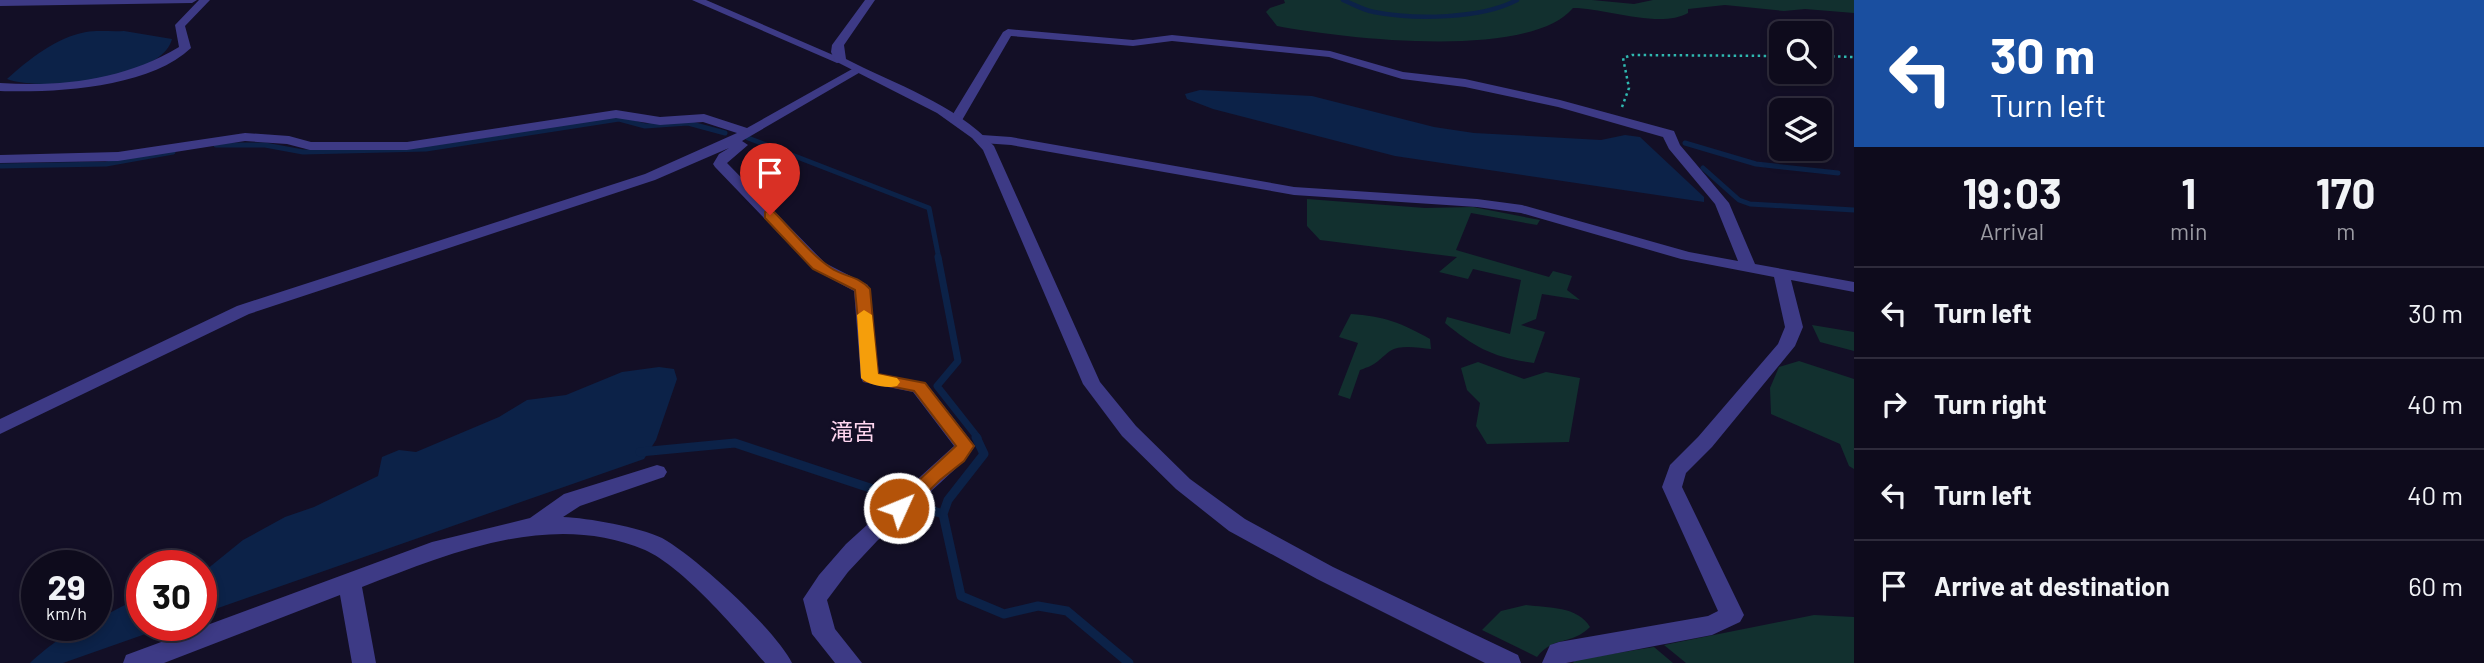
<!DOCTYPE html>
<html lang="en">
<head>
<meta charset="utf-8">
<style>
	body { margin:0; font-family:Barlow,"Noto Sans JP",sans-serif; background:#1c1929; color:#f1f3f6; height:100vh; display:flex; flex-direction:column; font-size:26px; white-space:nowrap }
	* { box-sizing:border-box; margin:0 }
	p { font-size:23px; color:#9b9ba3 }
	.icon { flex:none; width:38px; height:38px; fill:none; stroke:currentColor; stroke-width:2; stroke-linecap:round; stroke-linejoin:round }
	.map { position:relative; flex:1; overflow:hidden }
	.details { display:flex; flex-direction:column; background:#0e0b1c; width:630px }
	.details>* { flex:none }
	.banner { background:#1a4fa0; color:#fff; overflow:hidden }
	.tools { position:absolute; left:1769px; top:21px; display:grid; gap:14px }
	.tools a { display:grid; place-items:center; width:63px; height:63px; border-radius:10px; background:#0e0b1c; box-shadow:0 4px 10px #0003,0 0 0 2px #2e2b3b; font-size:35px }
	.speed { position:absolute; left:21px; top:550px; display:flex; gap:14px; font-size:35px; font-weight:700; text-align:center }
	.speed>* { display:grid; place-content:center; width:91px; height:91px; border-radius:50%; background:#0e0b1c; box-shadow:0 4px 10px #0003,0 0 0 2px #2e2b3b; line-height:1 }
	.speed small { font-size:18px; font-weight:400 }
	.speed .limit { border:10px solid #d22; background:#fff; color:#111 }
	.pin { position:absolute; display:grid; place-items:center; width:60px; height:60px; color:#fff; margin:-72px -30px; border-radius:50% 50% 50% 0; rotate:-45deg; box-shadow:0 0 7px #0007 }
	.pin .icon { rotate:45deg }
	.me { position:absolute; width:77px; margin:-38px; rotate:46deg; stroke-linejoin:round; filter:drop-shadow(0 0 5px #0008) }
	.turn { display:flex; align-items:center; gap:24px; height:147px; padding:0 21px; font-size:32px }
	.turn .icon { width:91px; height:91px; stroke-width:2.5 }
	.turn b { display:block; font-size:49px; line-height:60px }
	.eta { display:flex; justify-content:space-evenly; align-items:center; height:119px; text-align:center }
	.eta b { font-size:42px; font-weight:700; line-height:49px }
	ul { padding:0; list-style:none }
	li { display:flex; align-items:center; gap:21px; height:91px; padding:0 21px; border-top:2px solid #2e2b3b }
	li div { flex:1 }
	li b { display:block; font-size:26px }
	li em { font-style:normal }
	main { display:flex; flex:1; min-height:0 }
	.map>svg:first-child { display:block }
	.green { fill:#12302f }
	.water { fill:#0c2248 }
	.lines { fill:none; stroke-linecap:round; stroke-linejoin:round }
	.stream-far3 { stroke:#0c2248; stroke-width:4.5 }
	.stream-far2 { stroke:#0c2248; stroke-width:5 }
	.stream-far1 { stroke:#0c2248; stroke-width:7 }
	.stream { stroke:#0c2248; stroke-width:9 }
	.path { stroke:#2fb8b0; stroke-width:2.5; stroke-dasharray:2.5 3.5; stroke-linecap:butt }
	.minor { fill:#3d3a85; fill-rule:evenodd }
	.tertiary { fill:#3d3a85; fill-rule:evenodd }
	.route { fill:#b45309; stroke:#753606; stroke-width:2 }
	.slow { fill:#f59e0b }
	.labels { text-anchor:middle; stroke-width:5; stroke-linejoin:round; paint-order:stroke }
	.quarter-label { font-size:23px; fill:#ffd6f0; stroke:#130f26 }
</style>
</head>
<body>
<main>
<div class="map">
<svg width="1854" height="663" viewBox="0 0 1854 663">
	<rect width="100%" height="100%" fill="#130f26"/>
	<path class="green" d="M 1284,0 L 1592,0 L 1634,4 L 1653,0 L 1854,0 L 1854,13 L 1805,9 L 1784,11 L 1725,5 L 1688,9 L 1688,13 C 1660,29 1605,8 1573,8 C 1529,61 1340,38 1277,26 L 1266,12 L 1270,8 L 1285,3 Z
		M 1307,199 L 1425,208 L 1473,207 L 1540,220 L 1537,225 L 1471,213 L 1456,250 L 1549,277 L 1553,271 L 1572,276 L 1567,290 L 1580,300 L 1542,294 L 1536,319 L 1521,325 L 1545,332 L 1534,363 C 1495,358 1475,348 1445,323 L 1447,317 L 1510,334 L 1521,280 L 1473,269 L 1468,279 L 1439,272 L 1457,257 L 1320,240 L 1307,226 Z
		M 1351,314 C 1383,316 1402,323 1430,339 L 1431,349 C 1419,348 1401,344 1390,351 C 1377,361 1378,364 1360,370 L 1350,399 L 1338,395 L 1358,343 L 1339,337 Z
		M 1812,325 L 1854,332 L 1854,351 L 1820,342 Z
		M 1799,361 L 1854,379 L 1854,469 L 1849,466 L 1840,444 L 1771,414 L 1770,388 L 1779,367 Z
		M 1478,362 L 1524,379 L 1546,372 L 1580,378 L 1569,442 L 1487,444 L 1476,426 L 1480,403 L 1467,390 L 1461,368 Z
		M 1526,605 C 1548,608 1578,606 1590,627 C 1571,646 1554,635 1537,657 L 1482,630 L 1501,611 Z
		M 1814,615 L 1854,617 L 1854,663 L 1686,663 L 1664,645 Z
		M 1654,647 L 1673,663 L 1573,663 L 1575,660 Z"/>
	<path class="water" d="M 124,31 L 172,39 C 162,80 41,92 7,79 C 28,60 57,37 86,32 C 98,30 112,32 124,31 Z
		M 1200,90 L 1312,96 L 1434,127 L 1474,133 L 1601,140 L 1625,135 L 1640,137 L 1704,197 L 1704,202 L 1395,156 L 1213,109 L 1187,99 L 1185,94 Z
		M 659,367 L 674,369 L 677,379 L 656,440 L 644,459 L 201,614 L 201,574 L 243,540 L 285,517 L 314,507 L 378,476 L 382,457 L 399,450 L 416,452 L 499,417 L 527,400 L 566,395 L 622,372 Z
		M 142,596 L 142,625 L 171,625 L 63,663 L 30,663 C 46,648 74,625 96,625 L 96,620 Z"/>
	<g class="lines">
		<path class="stream-far3" d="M 1343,0 C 1353,4 1363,10 1374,12 C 1415,20 1481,19 1517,0"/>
		<path class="stream-far2" d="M 748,138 L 929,208 L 939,259
			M 1685,143 L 1756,164 L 1838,173
			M 216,145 L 265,145 L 303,152 L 426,149 L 619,119 L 645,126 L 688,123 L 725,133
			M 0,166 L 106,164 L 173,152
			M 1703,168 L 1739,200 L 1750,204 L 1854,210"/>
		<path class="stream-far1" d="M 938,257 L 958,361 L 937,386 L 978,438"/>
		<path class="stream" d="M 640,452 L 735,443 L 885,493
			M 924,508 L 943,514 L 961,596 L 1004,614 L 1038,606 L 1067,611 L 1129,663
			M 943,514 L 948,500 L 984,454 L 976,437"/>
		<path class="path" d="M 1820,56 L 1854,57
			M 1622,107 L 1629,88 L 1623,58 L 1632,55 L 1782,56"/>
		<path class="minor" d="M 0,0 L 197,0 L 192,3 L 0,6 Z
			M 199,0 L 210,0 L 185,26 L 191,48 C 149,88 54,93 0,91 L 0,83 C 63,87 124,80 179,47 L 175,25 Z
			M 692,0 L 706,0 L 847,61 L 837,63 Z
			M 1008,29 L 1133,40 L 1172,35 L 1330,51 L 1403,72 L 1465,79 L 1560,100 L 1674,131 L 1680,145 L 1729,203 L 1755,264 L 1854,282 L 1854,292 L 1791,280 L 1803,327 L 1795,346 L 1712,447 L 1686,473 L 1682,487 L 1744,615 L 1740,622 L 1712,635 L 1566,663 L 1542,663 L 1550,645 L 1559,642 L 1708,616 L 1718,611 L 1662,487 L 1670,465 L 1698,437 L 1778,344 L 1785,327 L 1774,277 L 1681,259 L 1521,213 L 1477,207 L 1294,195 L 1011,145 L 982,143 L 975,139 L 982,135 L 1011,137 L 1294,187 L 1477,199 L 1522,205 L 1689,252 L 1738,261 L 1715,204 L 1669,149 L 1663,137 L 1558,107 L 1465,87 L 1402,79 L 1329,57 L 1172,41 L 1133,46 L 1011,36 L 961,122 L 951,122 L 950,119 L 1003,32 Z
			M 854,68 L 864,70 L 742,141 L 748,145 L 727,163 L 825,263 L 868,285 L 879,374 L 926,383 L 975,446 L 965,460 L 877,541 L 848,572 L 827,600 L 835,629 L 862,663 L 835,663 L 812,634 L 803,599 L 819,575 L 846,544 L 954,446 L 913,392 L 863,382 L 861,378 L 854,291 L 813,269 L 715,167 L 713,164 L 719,154 L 729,148 L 655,180 L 249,314 L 0,434 L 0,419 L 237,306 L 645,174 L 737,133 L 703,122 L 660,125 L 616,118 L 407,150 L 310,150 L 287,144 L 245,141 L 118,161 L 0,163 L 0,155 L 118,152 L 245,133 L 289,136 L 311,142 L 407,142 L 616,110 L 660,117 L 704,114 L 747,128 Z
			M 657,465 L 664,467 L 667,472 L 664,477 L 580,506 L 563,517 C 588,518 639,527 662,538 C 695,556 776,630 792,663 L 765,663 C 738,631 683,567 645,550 C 551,510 451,553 362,587 L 376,663 L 352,663 L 340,595 L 164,663 L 123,663 L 126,655 L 432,542 L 530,518 L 564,494 Z"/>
		<path class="tertiary" d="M 865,0 L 875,0 L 844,45 L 846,59 C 896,85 954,103 994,146 L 1100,382 L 1136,426 L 1190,479 L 1245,519 L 1333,567 L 1518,655 L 1521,663 L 1485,663 L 1317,579 L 1229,531 L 1176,489 L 1122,436 L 1083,384 L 983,150 L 972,138 L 937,113 L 835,61 L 831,52 L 832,45 Z"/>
	</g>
	<path class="route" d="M 770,211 L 774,212 C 792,230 810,254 831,268 C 844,277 859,276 870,289 L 878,374 L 925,383 L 974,446 L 964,461 L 940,480 L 906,513 L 899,516 L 892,513 L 889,508 L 956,446 L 914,391 L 864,381 L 855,290 L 813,269 L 765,218 L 765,212 Z"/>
	<path class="slow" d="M 864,310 L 872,315 L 878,374 L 897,378 L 900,382 L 897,386 C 887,389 868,385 861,378 L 857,315 Z"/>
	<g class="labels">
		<g class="quarter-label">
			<text x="853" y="440">滝宮</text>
		</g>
	</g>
</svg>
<div class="tools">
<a><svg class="icon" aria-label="search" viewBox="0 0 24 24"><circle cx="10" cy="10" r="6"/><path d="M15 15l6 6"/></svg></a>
<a><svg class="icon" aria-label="layers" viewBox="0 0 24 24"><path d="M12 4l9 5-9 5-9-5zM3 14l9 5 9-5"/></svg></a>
</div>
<div class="speed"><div>29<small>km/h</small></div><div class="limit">30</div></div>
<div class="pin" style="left:770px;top:215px;background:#d93025"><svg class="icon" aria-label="arrive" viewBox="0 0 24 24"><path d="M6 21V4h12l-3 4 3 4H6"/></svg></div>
<svg class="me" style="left:899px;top:508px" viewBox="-20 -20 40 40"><circle r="17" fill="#b45309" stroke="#fff" stroke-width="3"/><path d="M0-11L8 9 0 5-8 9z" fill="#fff"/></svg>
</div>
<section class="details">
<div class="banner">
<div class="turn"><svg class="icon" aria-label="left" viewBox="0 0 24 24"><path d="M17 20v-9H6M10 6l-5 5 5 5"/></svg><div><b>30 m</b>Turn left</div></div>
</div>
<div class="eta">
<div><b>19:03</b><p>Arrival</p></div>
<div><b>1</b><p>min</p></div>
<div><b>170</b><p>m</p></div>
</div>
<ul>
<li><svg class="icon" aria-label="left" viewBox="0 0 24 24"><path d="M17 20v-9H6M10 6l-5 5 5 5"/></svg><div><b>Turn left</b></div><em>30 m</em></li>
<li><svg class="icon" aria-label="right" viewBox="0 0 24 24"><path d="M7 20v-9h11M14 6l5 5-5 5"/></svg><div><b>Turn right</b></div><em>40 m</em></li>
<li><svg class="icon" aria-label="left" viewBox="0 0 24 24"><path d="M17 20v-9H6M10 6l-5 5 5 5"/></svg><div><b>Turn left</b></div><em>40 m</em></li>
<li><svg class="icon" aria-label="arrive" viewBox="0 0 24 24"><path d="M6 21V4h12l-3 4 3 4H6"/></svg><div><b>Arrive at destination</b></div><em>60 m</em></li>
</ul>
</section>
</main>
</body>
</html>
